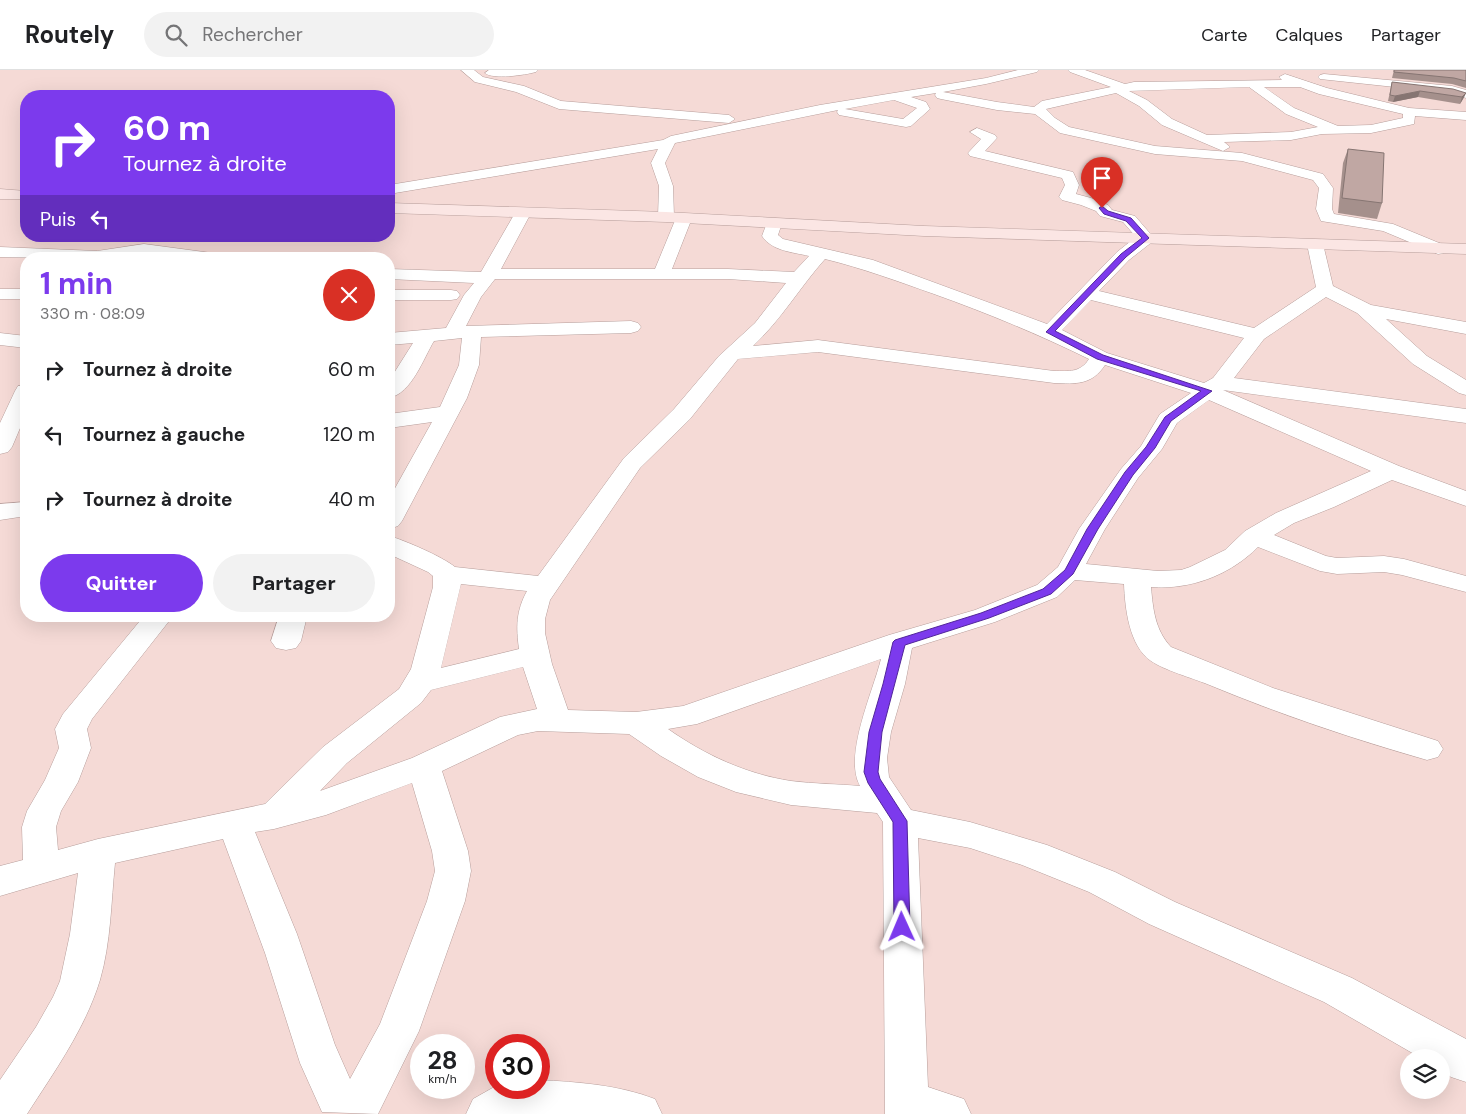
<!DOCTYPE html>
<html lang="fr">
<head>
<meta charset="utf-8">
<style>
	body { margin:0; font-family:"DM Sans",sans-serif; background:#f2f2f2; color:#202124; height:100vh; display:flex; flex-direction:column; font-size:19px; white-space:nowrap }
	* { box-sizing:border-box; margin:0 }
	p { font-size:16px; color:#757577 }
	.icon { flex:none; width:28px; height:28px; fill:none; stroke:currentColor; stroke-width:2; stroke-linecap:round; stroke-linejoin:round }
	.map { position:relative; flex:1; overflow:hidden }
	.details { position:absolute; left:20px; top:182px; width:375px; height:370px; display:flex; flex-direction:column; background:#fff; border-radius:20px; box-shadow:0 5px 20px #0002 }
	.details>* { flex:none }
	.guide { position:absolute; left:20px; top:20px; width:375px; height:152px; border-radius:20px; box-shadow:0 5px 20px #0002; background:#7c3aed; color:#fff; overflow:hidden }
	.fabs { position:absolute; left:1400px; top:979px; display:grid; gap:10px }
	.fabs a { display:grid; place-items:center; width:50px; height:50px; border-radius:50%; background:#fff; box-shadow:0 5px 20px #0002; font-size:25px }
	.speed { position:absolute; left:410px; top:964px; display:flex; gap:10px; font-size:25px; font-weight:700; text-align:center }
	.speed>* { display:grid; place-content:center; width:65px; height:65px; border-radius:50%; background:#fff; box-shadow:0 5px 20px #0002; line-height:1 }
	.speed small { font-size:12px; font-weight:400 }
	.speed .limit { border:8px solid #d22; background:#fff; color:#111 }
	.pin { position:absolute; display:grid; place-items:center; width:42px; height:42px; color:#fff; margin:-51px -21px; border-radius:50% 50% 50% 0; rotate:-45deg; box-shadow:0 0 5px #0007 }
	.pin .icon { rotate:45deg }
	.me { position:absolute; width:55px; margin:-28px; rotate:359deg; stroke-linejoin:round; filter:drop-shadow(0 0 4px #0008) }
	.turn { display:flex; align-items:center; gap:18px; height:105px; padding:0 20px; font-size:22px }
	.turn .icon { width:65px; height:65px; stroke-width:2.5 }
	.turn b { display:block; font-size:35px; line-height:42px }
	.then { display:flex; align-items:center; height:48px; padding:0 20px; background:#0003; gap:10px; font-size:19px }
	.round { display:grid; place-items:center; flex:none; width:52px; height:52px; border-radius:26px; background:#f2f2f2 }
	.headline { display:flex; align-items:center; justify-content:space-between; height:85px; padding:0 20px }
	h1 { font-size:30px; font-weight:700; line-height:38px; color:#7c3aed }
	.action { display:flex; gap:10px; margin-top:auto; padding:10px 20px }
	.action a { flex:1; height:58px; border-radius:30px; background:#7c3aed; color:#fff; font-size:20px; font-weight:700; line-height:58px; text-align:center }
	.action a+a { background:#f2f2f2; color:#202124 }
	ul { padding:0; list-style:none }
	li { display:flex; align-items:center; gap:15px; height:65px; padding:0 20px }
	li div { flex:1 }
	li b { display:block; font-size:19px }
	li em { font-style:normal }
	header { display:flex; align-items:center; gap:30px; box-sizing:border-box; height:70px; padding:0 25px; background:#fff; border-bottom:1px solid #e0e0e0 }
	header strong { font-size:24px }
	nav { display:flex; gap:28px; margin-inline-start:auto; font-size:18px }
	.search { width:350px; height:45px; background:#f2f2f2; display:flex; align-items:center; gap:12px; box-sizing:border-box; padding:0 18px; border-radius:28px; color:#757577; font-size:19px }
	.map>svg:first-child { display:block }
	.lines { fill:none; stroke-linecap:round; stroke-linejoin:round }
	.street-casing { stroke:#b79e9b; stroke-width:1 }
	.secondary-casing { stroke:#b79e9b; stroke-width:1 }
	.street { fill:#fff; fill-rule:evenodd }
	.secondary { fill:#fbe6e4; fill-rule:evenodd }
	.wall { fill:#a5908c }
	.shaded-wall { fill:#867572 }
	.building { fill:#c0a7a3; stroke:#867572 }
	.route { fill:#7c3aed; stroke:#51269a }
</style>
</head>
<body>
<header>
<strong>Routely</strong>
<div class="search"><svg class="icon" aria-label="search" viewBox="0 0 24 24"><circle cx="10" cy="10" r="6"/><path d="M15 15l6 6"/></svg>Rechercher</div>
<nav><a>Carte</a><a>Calques</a><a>Partager</a></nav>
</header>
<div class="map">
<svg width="1466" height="1044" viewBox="0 0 1466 1044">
	<rect width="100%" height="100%" fill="#f5dad6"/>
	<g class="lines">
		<g class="street-casing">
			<path id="street" d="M 461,0 L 474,0 L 483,7 L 524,16 L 561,31 L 729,45 L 735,49 L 729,53 L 559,39 L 516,22 L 475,12 Z
				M 489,0 L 538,0 L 536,2 C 525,5 493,10 485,3 Z
				M 1018,0 L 1039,0 L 1037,2 L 986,14 L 943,22 L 997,32 L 1034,37 L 1042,31 L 1111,17 L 1070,2 L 1068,0 L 1085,0 L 1125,14 L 1134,12 L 1282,10 L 1279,7 L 1285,4 L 1327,18 L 1409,38 L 1466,42 L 1466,50 L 1415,46 L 1414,54 L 1371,63 L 1322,64 L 1291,70 L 1224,72 L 1230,77 L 1223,81 L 1162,55 L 1139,36 L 1116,23 L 1046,39 L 1055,48 L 1069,57 L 1155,76 L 1242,83 L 1323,104 L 1333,118 L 1332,139 L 1334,144 L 1393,154 L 1444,175 L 1446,179 L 1444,183 L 1438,184 L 1383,161 L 1321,151 L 1316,139 L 1319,118 L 1313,110 L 1242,91 L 1155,84 L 1060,63 L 1035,44 L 997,40 L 941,29 L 937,28 L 935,25 L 936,23 L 911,27 L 926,32 L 930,39 L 911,56 L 906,57 L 839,45 L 837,42 L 838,40 L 675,73 L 665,93 L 673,116 L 674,147 L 672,150 L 660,150 L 658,147 L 659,116 L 651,93 L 658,79 L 389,124 L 389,115 L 663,70 L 671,66 L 820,35 L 986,8 ZM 1249,17 L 1286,44 L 1318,57 L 1291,62 L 1207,65 L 1172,49 L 1147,30 L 1129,21 ZM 1264,17 L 1300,17 L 1319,24 L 1403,44 L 1403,48 L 1371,55 L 1338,56 L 1294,38 ZM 894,30 L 917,38 L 903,49 L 845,39 Z
				M 1324,4 L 1452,16 L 1466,20 L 1466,28 L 1451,23 L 1320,9 L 1318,7 L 1320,5 Z
				M 977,58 L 995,65 L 997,68 L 985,81 L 1073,102 L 1079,115 L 1076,124 L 1091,128 L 1108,135 L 1112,140 L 1135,146 L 1154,168 L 1152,172 L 1129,190 L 1099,221 L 1254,258 L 1316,217 L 1307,174 L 1309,170 L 1321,170 L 1323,174 L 1333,216 L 1371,235 L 1466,252 L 1466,264 L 1386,249 L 1427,286 L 1466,310 L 1466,325 L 1459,323 L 1413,294 L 1357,243 L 1326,227 L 1264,269 L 1234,308 L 1466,339 L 1466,353 L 1223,320 L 1399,396 L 1466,421 L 1466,436 L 1392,410 L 1334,437 L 1294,453 L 1274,465 L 1326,486 L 1337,488 L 1384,486 L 1404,489 L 1466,506 L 1466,522 L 1402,505 L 1384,502 L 1337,504 L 1320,501 L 1258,477 C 1230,505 1191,520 1151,517 C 1153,539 1155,560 1171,577 L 1273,618 L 1438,671 L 1443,679 L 1438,687 L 1427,690 C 1353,669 1279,644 1207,614 C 1192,608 1164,600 1151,591 C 1129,576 1125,538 1124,514 L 1075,510 L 1057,527 L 995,552 L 912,578 L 905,614 L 891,662 L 887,688 L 889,707 L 911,740 L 970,752 L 1047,775 L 1115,802 L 1175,832 L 1352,908 L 1466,969 L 1466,1012 L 1451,1007 L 1441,1000 L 1441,988 L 1421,988 L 1324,932 L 1149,854 L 1089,822 L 1022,795 L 970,778 L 918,768 L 928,1017 L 964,1029 L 971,1044 L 885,1044 L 883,752 L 877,743 L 791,735 L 736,722 L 698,707 L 661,686 L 629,664 L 538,661 L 518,665 L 442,701 L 468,781 L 471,801 L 465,831 L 419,961 L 378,1044 L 322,1042 L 300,993 L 265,883 L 223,769 L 115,793 C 111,832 111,872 100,910 C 85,959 54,1002 27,1044 L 0,1044 L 0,1010 L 36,957 L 53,927 L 60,911 L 70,864 L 78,803 L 0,826 L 0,796 L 23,790 L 22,757 L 27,741 L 45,710 L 59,678 L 55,659 L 63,644 L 144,546 L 173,546 L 92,649 L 87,659 L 91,678 L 78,712 L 61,741 L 56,757 L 58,780 L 98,769 L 265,734 L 323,677 L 399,619 L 411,599 L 433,517 L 433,506 L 428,502 L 389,484 L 389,466 C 404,470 443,487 455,497 L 538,506 L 624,388 L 674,339 L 719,286 L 755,253 L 786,213 L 728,209 L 495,209 L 481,227 L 466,256 L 631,251 L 638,253 L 641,257 L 638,261 L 631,263 L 481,267 L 479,295 L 467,328 L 402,451 L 398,456 L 389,459 L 389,429 L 432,352 L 389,358 L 389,344 L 440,337 L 459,295 L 462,268 L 434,271 C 423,289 412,323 389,328 L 389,311 L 413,273 L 389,275 L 389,263 L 446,258 L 464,225 L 474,213 L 389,209 L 389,199 L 481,202 L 515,143 L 517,140 L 529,140 L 531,143 L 501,199 L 655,199 L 676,148 L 678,145 L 690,145 L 692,148 L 672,199 L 728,199 L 794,202 L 809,186 C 792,182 772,181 762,166 L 768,150 L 780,150 L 782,153 L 778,165 L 783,169 L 873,190 L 1047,254 L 1117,182 L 1136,167 L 1123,152 L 1100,146 L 1096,141 L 1081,135 L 1062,130 L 1059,127 L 1065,115 L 1062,108 L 970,86 L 968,83 L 981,69 L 970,62 ZM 825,189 C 862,198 897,211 934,224 C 987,243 1038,264 1089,289 C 1080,303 1069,301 1054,301 L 818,270 L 753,276 C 781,250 800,217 825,189 ZM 1091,230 L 1244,268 L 1213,308 L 1204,313 L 1107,283 L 1062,260 ZM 818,282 L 1054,313 C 1076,314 1092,315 1105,295 L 1191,323 L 1160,344 L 1141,376 L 1121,399 L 1079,459 L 1058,497 L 1037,515 L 975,540 L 889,565 L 683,636 L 636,642 L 568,640 L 552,594 L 545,563 L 545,549 L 550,530 L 640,398 L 690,349 L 738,289 ZM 1209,330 L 1371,401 L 1276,443 L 1245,461 L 1225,480 L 1190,497 L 1181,500 L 1158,501 L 1086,494 L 1105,459 L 1138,408 L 1162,379 L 1177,353 ZM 461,514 L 527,521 C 516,541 516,557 519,579 L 441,598 ZM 881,589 C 873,622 843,686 860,716 C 838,714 814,714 791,711 C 746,704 705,685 668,659 L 697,654 ZM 523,597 L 537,639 L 500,647 L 412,688 L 320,721 L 347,693 L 421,633 L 431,620 ZM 412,713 L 432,781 L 435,801 L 427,831 L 380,954 L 350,1009 L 335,975 L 297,864 L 255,762 L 274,759 L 326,745 Z
				M 144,174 L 219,184 L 225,185 L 227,189 L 170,189 L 144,184 L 113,189 L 0,187 L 0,177 L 97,181 Z
				M 0,219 L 26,219 L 26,229 L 0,229 Z
				M 389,220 L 451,220 L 457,221 L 460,225 L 457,229 L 451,230 L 389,230 Z
				M 0,263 L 26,266 L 26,278 L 0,275 Z
				M 26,315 L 26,344 L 12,377 L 8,382 L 0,384 L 0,353 L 15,321 L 18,316 Z
				M 26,432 L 26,446 L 0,450 L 0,434 Z
				M 279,546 L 307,546 L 301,571 L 296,578 L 286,580 L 276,578 L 271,571 Z
				M 539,1010 C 578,1012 619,1015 655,1029 L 662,1044 L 466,1044 L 473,1029 L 496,1016 L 539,1018 Z"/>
		</g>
		<g class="secondary-casing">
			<path id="secondary" d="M 0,119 L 26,121 L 26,129 L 0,129 Z
				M 389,133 L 666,142 L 924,156 L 1466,174 L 1466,184 L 924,166 L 666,152 L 389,143 Z"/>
		</g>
		<use href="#street" class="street"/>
		<use href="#secondary" class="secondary"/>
	</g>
	<path class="wall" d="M 1394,0 L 1466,0 L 1466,18 L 1452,14 L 1392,8 Z
		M 1392,12 L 1466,23 L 1463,29 L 1460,34 L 1418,27 L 1393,32 L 1388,31 Z
		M 1348,79 L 1382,133 L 1377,149 L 1338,143 L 1343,93 Z"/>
	<path class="shaded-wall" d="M 1420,21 L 1418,27 L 1393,32 L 1395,26 Z
		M 1466,23 L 1463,29 L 1460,34 L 1462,27 Z"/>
	<path class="building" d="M 1394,0 L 1466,0 L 1466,11 L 1454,8 L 1394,2 Z
		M 1392,12 L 1453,19 L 1466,23 L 1462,27 L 1420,21 L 1395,26 L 1390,25 Z
		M 1348,79 L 1384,83 L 1382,133 L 1342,128 Z"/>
	<path class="route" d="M 1102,136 L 1108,141 L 1131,148 L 1149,168 L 1126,187 L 1055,261 L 1103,285 L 1212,321 L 1171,351 L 1155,378 L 1133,405 L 1098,459 L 1073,504 L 1051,524 L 989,548 L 905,575 L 882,662 L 878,702 L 880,709 L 907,751 L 910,857 L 908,861 L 902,863 L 897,861 L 894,857 L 893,752 L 868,713 L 864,702 L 869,662 L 883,614 L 893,572 L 895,570 L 981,543 L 1043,519 L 1065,500 L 1087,459 L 1125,402 L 1146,377 L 1165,347 L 1201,321 L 1097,289 L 1046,262 L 1121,184 L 1142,168 L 1126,151 L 1104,144 L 1099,138 Z"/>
</svg>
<div class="fabs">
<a><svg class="icon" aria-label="layers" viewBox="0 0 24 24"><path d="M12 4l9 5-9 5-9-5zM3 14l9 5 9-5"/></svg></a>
</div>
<div class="speed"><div>28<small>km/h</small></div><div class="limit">30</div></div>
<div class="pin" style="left:1102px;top:138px;background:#d93025"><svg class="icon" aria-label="arrive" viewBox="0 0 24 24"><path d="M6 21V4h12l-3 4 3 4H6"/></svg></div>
<svg class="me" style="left:902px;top:857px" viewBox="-20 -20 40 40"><path d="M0-17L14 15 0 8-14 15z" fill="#7c3aed" stroke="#fff" stroke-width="4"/></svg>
<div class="guide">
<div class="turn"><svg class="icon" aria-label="right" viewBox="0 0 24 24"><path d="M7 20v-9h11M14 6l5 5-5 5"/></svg><div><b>60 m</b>Tournez à droite</div></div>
<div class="then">Puis<svg class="icon" aria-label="left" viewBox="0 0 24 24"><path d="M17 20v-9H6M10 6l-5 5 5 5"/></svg></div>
</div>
<section class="details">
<div class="headline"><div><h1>1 min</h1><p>330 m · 08:09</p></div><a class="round" style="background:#d93025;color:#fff"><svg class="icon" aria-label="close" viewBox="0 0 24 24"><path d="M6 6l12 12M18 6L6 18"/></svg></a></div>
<ul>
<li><svg class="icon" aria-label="right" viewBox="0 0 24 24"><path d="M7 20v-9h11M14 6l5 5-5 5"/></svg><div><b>Tournez à droite</b></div><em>60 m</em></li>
<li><svg class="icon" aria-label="left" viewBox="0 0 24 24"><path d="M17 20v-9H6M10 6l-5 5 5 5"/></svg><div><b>Tournez à gauche</b></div><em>120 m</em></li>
<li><svg class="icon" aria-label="right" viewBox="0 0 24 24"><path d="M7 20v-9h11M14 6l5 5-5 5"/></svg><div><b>Tournez à droite</b></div><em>40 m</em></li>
</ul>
<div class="action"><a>Quitter</a><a>Partager</a></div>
</section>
</div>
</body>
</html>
